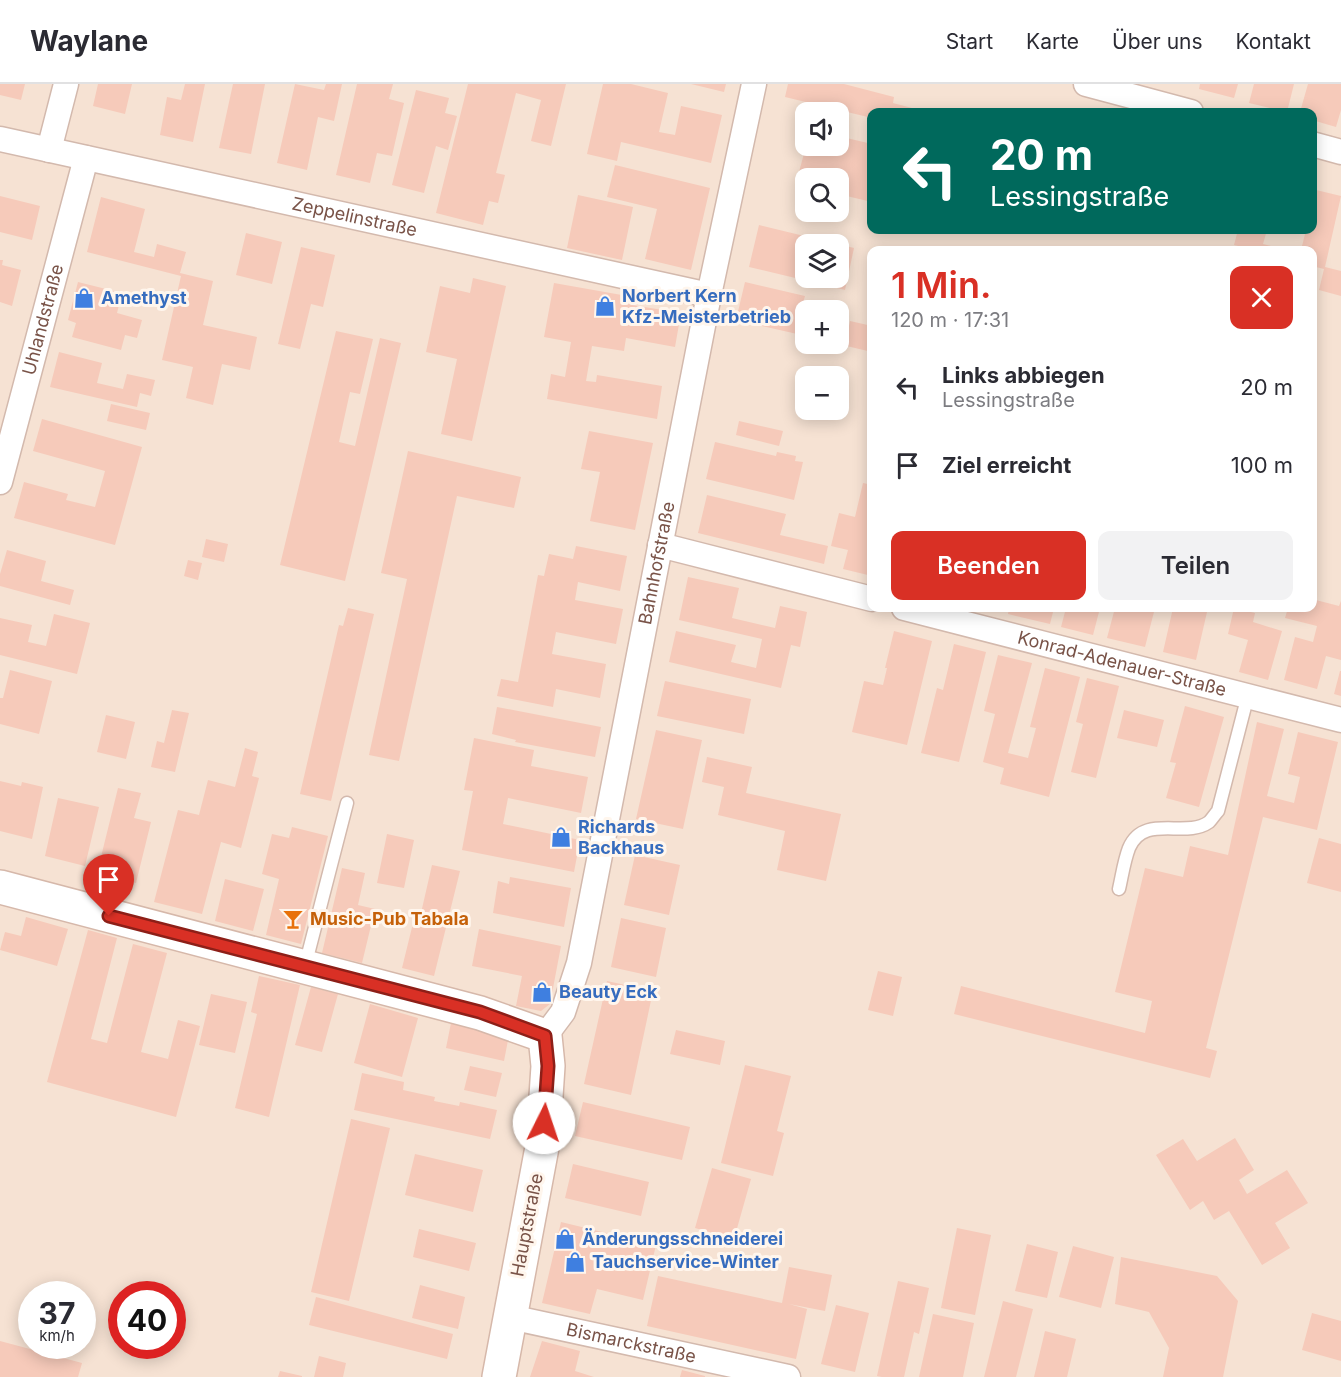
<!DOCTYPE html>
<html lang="de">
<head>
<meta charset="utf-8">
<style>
	body { margin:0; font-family:Inter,sans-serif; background:#f2f2f3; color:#2b2b33; height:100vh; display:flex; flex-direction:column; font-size:22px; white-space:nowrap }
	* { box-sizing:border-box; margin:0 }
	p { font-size:20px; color:#7c7c81 }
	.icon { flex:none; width:33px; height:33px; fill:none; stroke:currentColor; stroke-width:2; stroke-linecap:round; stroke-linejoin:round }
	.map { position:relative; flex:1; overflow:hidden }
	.sheet { position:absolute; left:867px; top:162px; width:450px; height:366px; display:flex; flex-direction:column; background:#fff; border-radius:12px; box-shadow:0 3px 15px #0003 }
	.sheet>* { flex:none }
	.guide { position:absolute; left:867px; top:24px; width:450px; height:126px; border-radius:12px; box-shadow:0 3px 15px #0003; background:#00695c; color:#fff; overflow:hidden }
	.tools { position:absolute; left:795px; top:18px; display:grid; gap:12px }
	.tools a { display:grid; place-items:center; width:54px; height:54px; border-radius:12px; background:#fff; box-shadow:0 3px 15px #0003; font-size:30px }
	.speed { position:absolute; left:18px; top:1197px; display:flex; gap:12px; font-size:30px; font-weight:700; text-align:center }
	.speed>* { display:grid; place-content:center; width:78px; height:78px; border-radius:50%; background:#fff; box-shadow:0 3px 15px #0003; line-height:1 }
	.speed small { font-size:15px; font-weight:400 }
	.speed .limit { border:9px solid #d22; background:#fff; color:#111 }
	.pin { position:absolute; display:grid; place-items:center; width:51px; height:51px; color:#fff; margin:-62px -26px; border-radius:50% 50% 50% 0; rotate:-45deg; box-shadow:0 0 6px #0007 }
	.pin .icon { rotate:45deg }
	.me { position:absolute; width:66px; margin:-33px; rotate:4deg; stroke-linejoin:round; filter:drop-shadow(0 0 4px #0008) }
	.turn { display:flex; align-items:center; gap:21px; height:126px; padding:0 24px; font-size:27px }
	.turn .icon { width:78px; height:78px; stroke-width:2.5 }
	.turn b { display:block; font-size:42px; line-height:51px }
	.round { display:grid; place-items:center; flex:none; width:63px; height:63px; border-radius:12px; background:#f2f2f3 }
	.summary { display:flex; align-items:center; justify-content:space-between; height:102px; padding:0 24px }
	h1 { font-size:36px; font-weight:600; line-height:45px; color:#d93025 }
	.button { display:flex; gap:12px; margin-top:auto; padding:12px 24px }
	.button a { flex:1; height:69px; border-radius:12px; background:#d93025; color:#fff; font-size:24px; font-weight:600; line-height:69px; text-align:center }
	.button a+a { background:#f2f2f3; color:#2b2b33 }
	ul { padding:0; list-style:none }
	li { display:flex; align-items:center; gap:18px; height:78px; padding:0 24px }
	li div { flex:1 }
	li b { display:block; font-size:22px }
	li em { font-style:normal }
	header { display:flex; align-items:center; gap:36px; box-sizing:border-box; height:84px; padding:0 30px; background:#fff; border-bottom:2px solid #e1e1e2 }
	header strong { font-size:28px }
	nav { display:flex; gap:33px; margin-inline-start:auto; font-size:21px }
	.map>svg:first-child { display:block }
	.residential { fill:#f6e2d3; fill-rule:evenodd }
	.building { fill:#f6caba }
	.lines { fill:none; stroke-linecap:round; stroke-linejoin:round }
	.lane-casing { stroke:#d3b9ad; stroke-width:15 }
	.street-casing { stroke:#d3b9ad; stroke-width:27 }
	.secondary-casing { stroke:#d6b8aa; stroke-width:36 }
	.lane { stroke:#fff; stroke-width:12 }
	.street { stroke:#fff; stroke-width:24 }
	.secondary { stroke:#fff; stroke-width:33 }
	.route-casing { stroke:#8d1f18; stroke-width:15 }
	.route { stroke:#d93025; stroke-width:10 }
	.labels { text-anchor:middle; stroke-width:6; stroke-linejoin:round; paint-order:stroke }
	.street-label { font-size:18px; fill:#795348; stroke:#fff6ed }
	.shop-label { font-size:18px; font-weight:bold; fill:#366cbe; stroke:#fff6ed; text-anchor:start }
	.food-label { font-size:18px; font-weight:bold; fill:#c56008; stroke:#fff6ed; text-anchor:start }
</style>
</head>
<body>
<header>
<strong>Waylane</strong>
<nav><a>Start</a><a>Karte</a><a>Über uns</a><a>Kontakt</a></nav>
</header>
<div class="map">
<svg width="1341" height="1293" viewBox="0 0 1341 1293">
	<rect width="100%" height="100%" fill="#fef1e5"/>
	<path class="residential" d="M 0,0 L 1341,0 L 1341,1293 L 0,1293 ZM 806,28 L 838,28 L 838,62 L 806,62 ZM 872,28 L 1312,28 L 1312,146 L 872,146 ZM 806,94 L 838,94 L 838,128 L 806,128 ZM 806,160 L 838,160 L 838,194 L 806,194 ZM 872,166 L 1312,166 L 1312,524 L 872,524 ZM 806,226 L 838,226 L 838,260 L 806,260 ZM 806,292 L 838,292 L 838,326 L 806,326 ZM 32,1210 L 82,1210 L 82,1262 L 32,1262 ZM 122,1210 L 172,1210 L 172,1262 L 122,1262 Z"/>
	<path class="building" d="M 0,0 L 25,0 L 21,16 L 0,11 Z
		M 98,0 L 132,0 L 125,30 L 93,22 Z
		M 185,0 L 205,0 L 193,58 L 160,51 L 167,13 L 181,16 Z
		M 233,0 L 265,0 L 251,70 L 219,64 Z
		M 295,0 L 324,6 L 326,0 L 342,0 L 334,37 L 318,33 L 307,86 L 277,79 Z
		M 357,0 L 393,0 L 389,15 L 404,19 L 392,72 L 377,69 L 370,99 L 336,91 Z
		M 468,0 L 566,0 L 551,62 L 531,57 L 541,16 L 516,9 L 496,89 L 505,91 L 498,119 L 489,117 L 483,141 L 436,129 Z
		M 603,0 L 631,0 L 668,9 L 659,48 L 675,51 L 681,22 L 722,31 L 711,79 L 621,58 L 617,77 L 587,70 Z
		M 691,0 L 726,0 L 724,8 Z
		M 788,0 L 844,0 L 894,13 L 893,19 L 927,28 L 872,28 L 872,34 L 785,13 Z
		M 1200,0 L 1238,0 L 1234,14 L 1199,5 Z
		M 1254,0 L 1294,0 L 1287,28 L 1249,19 Z
		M 1308,0 L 1341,0 L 1341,26 L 1336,43 L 1312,36 L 1312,28 L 1300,28 Z
		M 416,6 L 449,14 L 445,29 L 457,32 L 448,66 L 436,62 L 424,109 L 392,101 Z
		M 838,52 L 872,60 L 872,118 L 838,110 L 838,94 L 806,94 L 806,101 L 796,99 L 806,62 L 838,62 Z
		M 615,81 L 710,104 L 691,186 L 645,175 L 657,125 L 607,113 Z
		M 1312,105 L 1341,112 L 1325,183 L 1341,187 L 1341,212 L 1319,206 L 1324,185 L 1312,182 L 1312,166 L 1301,166 L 1306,146 L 1312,146 Z
		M 578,111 L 633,123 L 622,176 L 567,164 Z
		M 0,112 L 40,122 L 32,156 L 0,148 Z
		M 101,113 L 145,125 L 134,168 L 154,173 L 157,160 L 186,168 L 180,189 L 213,197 L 203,241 L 257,253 L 250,286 L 222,280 L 213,321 L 186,314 L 193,283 L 162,276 L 181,192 L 87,168 Z
		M 759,141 L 837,160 L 806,160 L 806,194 L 838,194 L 838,160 L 854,164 L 845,206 L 749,183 Z
		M 1238,146 L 1267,146 L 1263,160 L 1279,164 L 1278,166 L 1255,166 L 1234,161 Z
		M 246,149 L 282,158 L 272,200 L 236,191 Z
		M 301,163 L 335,171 L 323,223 L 311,220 L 300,265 L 278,260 Z
		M 0,176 L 3,176 L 2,181 L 21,186 L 12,222 L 0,218 Z
		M 473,194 L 506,202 L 472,357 L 441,350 L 457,275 L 426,268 L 440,202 L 470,209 Z
		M 78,198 L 122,209 L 117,229 L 142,236 L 137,254 L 125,251 L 121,266 L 72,253 L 76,239 L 68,236 Z
		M 745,198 L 805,212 L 799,235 L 806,237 L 806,252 L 736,236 Z
		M 554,199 L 633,213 L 632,221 L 681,229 L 675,263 L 626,254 L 624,267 L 592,262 L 586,297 L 596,298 L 597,291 L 662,302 L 657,335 L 547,315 L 551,290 L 565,293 L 571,258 L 544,253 Z
		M 850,237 L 872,242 L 872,268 L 838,260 L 838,245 L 848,247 Z
		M 336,247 L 373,255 L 360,310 L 350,308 L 339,358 L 355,362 L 380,254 L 401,259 L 345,497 L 280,481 Z
		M 59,268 L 102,279 L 97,299 L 123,305 L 127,290 L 155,296 L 151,312 L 140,309 L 137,323 L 50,303 Z
		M 111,320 L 150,329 L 146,346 L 107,337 Z
		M 42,335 L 142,363 L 115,461 L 14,434 L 24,398 L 68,410 L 66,416 L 95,423 L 105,387 L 33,367 Z
		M 739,337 L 783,347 L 779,362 L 736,351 Z
		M 589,347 L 653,359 L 635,446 L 590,437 L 600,388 L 581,385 Z
		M 715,358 L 776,372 L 777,368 L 796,372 L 795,377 L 803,378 L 794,416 L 706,395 Z
		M 408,367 L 521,393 L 514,424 L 457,412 L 399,677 L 369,671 L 407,495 L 381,489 Z
		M 863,399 L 872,401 L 872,492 L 843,485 L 848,466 L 831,462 L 839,429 L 855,433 Z
		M 707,411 L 786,430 L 780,451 L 828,462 L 824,480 L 698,449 Z
		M 206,455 L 228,460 L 224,478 L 202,473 Z
		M 576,462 L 627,472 L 620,507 L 578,498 L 575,516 L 623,525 L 616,560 L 556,548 L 552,570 L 606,580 L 600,614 L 556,605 L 553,623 L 497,612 L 501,595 L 518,598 L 538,491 L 544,492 L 549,470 L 573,475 Z
		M 7,466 L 46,477 L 41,497 L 74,506 L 70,521 L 0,502 L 0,490 Z
		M 188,476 L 202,479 L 198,496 L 184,492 Z
		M 688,493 L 739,504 L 732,534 L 775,544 L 780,522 L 807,528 L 800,563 L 791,561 L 781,604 L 669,578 L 676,547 L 736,561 L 731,578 L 756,584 L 762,555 L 679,536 Z
		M 1312,515 L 1339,522 L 1341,517 L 1341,576 L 1326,572 L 1317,605 L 1284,596 L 1295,553 L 1313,558 L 1317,542 L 1285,534 L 1288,524 L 1312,524 Z
		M 348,524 L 374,530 L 331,717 L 300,710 L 339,541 L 343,542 Z
		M 1009,524 L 1054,524 L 1050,540 L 1008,530 Z
		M 1066,524 L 1100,524 L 1093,551 L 1061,543 Z
		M 1115,524 L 1155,524 L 1145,563 L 1107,554 Z
		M 1173,524 L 1187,524 L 1207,528 L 1196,576 L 1163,568 Z
		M 1234,524 L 1255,529 L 1253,538 L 1282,547 L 1268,596 L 1239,588 L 1248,556 L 1228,550 Z
		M 54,530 L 90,539 L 77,590 L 0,571 L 0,534 L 32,541 L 28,558 L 46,562 Z
		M 894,547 L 932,557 L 907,661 L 852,648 L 864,597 L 883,601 L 887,584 L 885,584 Z
		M 954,560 L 986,568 L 959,678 L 921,669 L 937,604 L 943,606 Z
		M 998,571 L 1032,579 L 1008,669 L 1028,674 L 1036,644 L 1030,643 L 1045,584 L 1080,593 L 1049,713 L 1000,700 L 1004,684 L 983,678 L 995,630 L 984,627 Z
		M 10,586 L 52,597 L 39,650 L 0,640 L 0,614 L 3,614 Z
		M 1340,587 L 1341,587 L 1341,612 L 1334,610 Z
		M 1087,594 L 1119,602 L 1096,694 L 1071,688 L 1083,640 L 1076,638 Z
		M 665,597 L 751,615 L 744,650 L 657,632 Z
		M 1185,622 L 1224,633 L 1199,723 L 1166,714 L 1176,679 L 1170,678 Z
		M 497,623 L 601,643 L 595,673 L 515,658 L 516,656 L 492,650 Z
		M 172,626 L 189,629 L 175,688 L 151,683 L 157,657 L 164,659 Z
		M 1124,626 L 1164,636 L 1157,663 L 1117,654 Z
		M 106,631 L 135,638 L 126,675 L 97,668 Z
		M 1257,638 L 1284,645 L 1267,712 L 1294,719 L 1300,693 L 1288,690 L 1298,648 L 1338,658 L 1317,746 L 1263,733 L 1206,964 L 1217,967 L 1210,994 L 954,930 L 961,902 L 1145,949 L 1152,917 L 1115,908 L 1145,784 L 1183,793 L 1190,762 L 1228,771 Z
		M 656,646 L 702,656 L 683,745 L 636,735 Z
		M 474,654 L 534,666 L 531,682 L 588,693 L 581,729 L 508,714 L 503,740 L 580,756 L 574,788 L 462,766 L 473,707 L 464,706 Z
		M 245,664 L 258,668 L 252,692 L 259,694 L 241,764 L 221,758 L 202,830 L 154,818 L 178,726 L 199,731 L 208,696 L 235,703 Z
		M 707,673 L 752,683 L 746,709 L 841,730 L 826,797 L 777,786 L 785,747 L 718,731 L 724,703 L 702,698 Z
		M 0,697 L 21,702 L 22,698 L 43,703 L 32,755 L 0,747 Z
		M 118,704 L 141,709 L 134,734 L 151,738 L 136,799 L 97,789 Z
		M 58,714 L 99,723 L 85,782 L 45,772 Z
		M 292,743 L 328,752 L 301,860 L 266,851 L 279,795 L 262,790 L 272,750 L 289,754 Z
		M 387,750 L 414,756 L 404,804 L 377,799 Z
		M 1319,754 L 1341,760 L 1341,808 L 1307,799 Z
		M 635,771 L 680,781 L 669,831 L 624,821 Z
		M 432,781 L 460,787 L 434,892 L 402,884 L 416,827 L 421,829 Z
		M 342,784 L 365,789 L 358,821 L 375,825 L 362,879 L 322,869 Z
		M 510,793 L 571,804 L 564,843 L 493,829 L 498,797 L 509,800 Z
		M 225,795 L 264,805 L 253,847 L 215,837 Z
		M 26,833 L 68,845 L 57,882 L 0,866 L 5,848 L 21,852 Z
		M 621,834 L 666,844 L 656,893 L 611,883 Z
		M 479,845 L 561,862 L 550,920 L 541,927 L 516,922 L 522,892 L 472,882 Z
		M 88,846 L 117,854 L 91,955 L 107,959 L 133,860 L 167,869 L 141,968 L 168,975 L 178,936 L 200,942 L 176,1033 L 47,998 Z
		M 878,887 L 902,893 L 893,932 L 868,926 Z
		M 259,892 L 300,901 L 269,1033 L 235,1024 L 257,930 L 251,928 Z
		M 607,897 L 653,907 L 631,1011 L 584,1000 Z
		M 311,903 L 338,910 L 322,968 L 295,961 Z
		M 211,910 L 247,918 L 235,969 L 199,961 Z
		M 370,920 L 418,934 L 402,993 L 354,979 Z
		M 451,939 L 509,951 L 504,977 L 446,964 Z
		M 676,946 L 725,957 L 720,981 L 670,970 Z
		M 745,981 L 791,992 L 777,1047 L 784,1049 L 773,1092 L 721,1079 Z
		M 470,982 L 502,989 L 496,1013 L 464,1006 Z
		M 362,989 L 404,998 L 403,1006 L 435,1013 L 434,1017 L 459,1022 L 460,1018 L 497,1026 L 490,1055 L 354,1026 Z
		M 583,1018 L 690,1043 L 682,1076 L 575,1052 Z
		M 351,1035 L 390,1044 L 349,1217 L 311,1208 Z
		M 1235,1054 L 1254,1086 L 1239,1096 L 1247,1110 L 1287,1086 L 1308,1119 L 1275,1139 L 1290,1164 L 1262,1181 L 1229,1127 L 1214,1136 L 1203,1117 L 1190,1126 L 1156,1071 L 1183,1055 L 1197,1077 Z
		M 415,1070 L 483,1086 L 473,1128 L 405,1111 Z
		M 573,1080 L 649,1098 L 641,1132 L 565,1114 Z
		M 712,1084 L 751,1095 L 734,1155 L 695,1144 Z
		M 561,1138 L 656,1161 L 643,1216 L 597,1205 L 590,1230 L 542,1219 Z
		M 957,1144 L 991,1151 L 975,1231 L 941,1224 Z
		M 419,1145 L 476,1159 L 469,1187 L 413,1173 Z
		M 1027,1160 L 1058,1168 L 1047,1214 L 1015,1207 Z
		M 1073,1162 L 1114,1173 L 1101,1224 L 1059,1213 Z
		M 1121,1173 L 1217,1192 L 1238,1217 L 1223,1293 L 1163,1293 L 1169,1264 L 1149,1228 L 1115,1220 Z
		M 789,1183 L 832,1191 L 825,1227 L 789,1220 L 807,1225 L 796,1275 L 647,1242 L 658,1192 L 782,1219 Z
		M 898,1197 L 929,1204 L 919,1250 L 914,1248 L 904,1293 L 882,1293 L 877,1292 Z
		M 420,1201 L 465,1213 L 458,1245 L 412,1234 Z
		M 316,1213 L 453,1250 L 447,1275 L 309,1241 Z
		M 1003,1217 L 1033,1225 L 1016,1293 L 984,1293 Z
		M 836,1221 L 869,1229 L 855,1288 L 821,1280 Z
		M 1312,1229 L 1341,1237 L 1341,1277 L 1302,1266 Z
		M 933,1230 L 974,1239 L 963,1293 L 919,1293 Z
		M 1045,1247 L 1076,1255 L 1067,1293 L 1034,1293 Z
		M 0,1257 L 82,1279 L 78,1293 L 0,1293 Z
		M 542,1257 L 580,1267 L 575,1287 L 594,1293 L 530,1293 Z
		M 319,1272 L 346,1279 L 343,1293 L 314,1293 Z
		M 682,1286 L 705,1292 L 705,1293 L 680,1293 Z
		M 280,1287 L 302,1292 L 302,1293 L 278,1293 Z"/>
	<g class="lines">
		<g class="lane-casing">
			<path id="lane" d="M 1119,805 C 1122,792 1124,777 1129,764 C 1144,729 1185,755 1209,738 C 1212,735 1215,730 1218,727 L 1248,611
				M 305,882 L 347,719"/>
		</g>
		<g class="street-casing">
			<g id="street">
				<path d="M 1086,0 L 1191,28"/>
				<path id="s1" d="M 0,55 L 709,211"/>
				<path d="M 1312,60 L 1341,68"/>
				<path d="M 49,66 L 66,0"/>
				<path id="s2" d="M 0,398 L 86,74"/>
				<path d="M 660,461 L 872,515"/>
				<path id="s3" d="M 904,524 L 1341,636"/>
				<path id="s4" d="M 545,952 L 563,928 L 579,879 L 709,211 L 754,0"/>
				<path id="s5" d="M 510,1233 L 788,1293"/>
			</g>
		</g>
		<g class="secondary-casing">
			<path id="secondary" d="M 0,803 L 480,929 L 545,952 L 548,982 L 543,1058 L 499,1293"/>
		</g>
		<use href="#lane" class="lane"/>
		<use href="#street" class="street"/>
		<use href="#secondary" class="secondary"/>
	</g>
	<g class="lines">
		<g class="route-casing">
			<path id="route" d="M 109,832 L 480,928 L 545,952 L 548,982 L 544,1039"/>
		</g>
		<use href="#route" class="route"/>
	</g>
	<defs>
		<g id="shop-bare" transform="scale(1.62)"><path d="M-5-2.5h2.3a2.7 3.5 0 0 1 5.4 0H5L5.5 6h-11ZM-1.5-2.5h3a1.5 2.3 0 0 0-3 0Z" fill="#3f7fe0" stroke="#fff6ed" stroke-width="2.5" paint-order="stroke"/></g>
		<g id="bar-bare" transform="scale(1.62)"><path d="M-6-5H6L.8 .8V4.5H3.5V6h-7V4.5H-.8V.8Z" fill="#e8710a" stroke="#fff6ed" stroke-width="2.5" paint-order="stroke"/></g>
	</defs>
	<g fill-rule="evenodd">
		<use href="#shop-bare" x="84" y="214"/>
		<use href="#shop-bare" x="605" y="222"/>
		<use href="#shop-bare" x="561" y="753"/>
		<use href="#bar-bare" x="293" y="835"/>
		<use href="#shop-bare" x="542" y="908"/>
		<use href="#shop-bare" x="565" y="1155"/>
		<use href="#shop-bare" x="575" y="1178"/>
	</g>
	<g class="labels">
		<g class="street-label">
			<text dy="6" stroke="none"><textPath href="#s1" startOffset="363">Zeppelinstraße</textPath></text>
			<text dy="6" stroke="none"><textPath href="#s2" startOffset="168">Uhlandstraße</textPath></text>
			<text dy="6" stroke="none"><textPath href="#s4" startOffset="489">Bahnhofstraße</textPath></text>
			<text dy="6" stroke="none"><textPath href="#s3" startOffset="225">Konrad-Adenauer-Straße</textPath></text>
			<text transform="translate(527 1141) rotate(-79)" y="6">Hauptstraße</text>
			<text dy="6" stroke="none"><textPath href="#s5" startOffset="124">Bismarckstraße</textPath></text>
		</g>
		<g class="shop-label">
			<text x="622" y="218">Norbert Kern<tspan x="622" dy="21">Kfz-Meisterbetrieb</tspan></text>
			<text x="101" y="220">Amethyst</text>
			<text x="578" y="749">Richards<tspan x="578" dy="21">Backhaus</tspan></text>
			<text x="559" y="914">Beauty Eck</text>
			<text x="582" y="1161">Änderungsschneiderei</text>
			<text x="592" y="1184">Tauchservice-Winter</text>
		</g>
		<g class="food-label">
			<text x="310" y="841">Music-Pub Tabala</text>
		</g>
	</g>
</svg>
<div class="tools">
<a><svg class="icon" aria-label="sound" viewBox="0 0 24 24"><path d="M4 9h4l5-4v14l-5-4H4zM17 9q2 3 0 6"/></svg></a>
<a><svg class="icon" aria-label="search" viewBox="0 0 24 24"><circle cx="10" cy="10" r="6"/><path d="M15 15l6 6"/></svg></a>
<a><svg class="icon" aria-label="layers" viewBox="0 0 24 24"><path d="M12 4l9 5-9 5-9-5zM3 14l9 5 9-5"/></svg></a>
<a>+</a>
<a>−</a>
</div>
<div class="speed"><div>37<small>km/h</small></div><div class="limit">40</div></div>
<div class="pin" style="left:109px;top:832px;background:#d93025"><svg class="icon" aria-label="arrive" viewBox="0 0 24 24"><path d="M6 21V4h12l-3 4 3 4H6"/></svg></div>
<svg class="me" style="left:544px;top:1039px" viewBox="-20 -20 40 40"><circle r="19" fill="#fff"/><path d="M0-13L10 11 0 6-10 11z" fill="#d93025"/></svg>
<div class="guide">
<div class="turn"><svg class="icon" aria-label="left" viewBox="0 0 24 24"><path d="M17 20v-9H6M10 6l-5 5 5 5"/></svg><div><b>20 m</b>Lessingstraße</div></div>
</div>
<section class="sheet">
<div class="summary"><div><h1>1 Min.</h1><p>120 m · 17:31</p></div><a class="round" style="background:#d93025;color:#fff"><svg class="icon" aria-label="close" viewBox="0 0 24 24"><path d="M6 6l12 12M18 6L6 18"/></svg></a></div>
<ul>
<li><svg class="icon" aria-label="left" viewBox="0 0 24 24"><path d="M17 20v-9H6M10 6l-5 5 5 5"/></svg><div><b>Links abbiegen</b><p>Lessingstraße</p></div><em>20 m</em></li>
<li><svg class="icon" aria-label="arrive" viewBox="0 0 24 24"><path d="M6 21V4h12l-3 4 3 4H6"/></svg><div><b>Ziel erreicht</b></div><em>100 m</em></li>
</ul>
<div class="button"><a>Beenden</a><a>Teilen</a></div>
</section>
</div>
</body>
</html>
